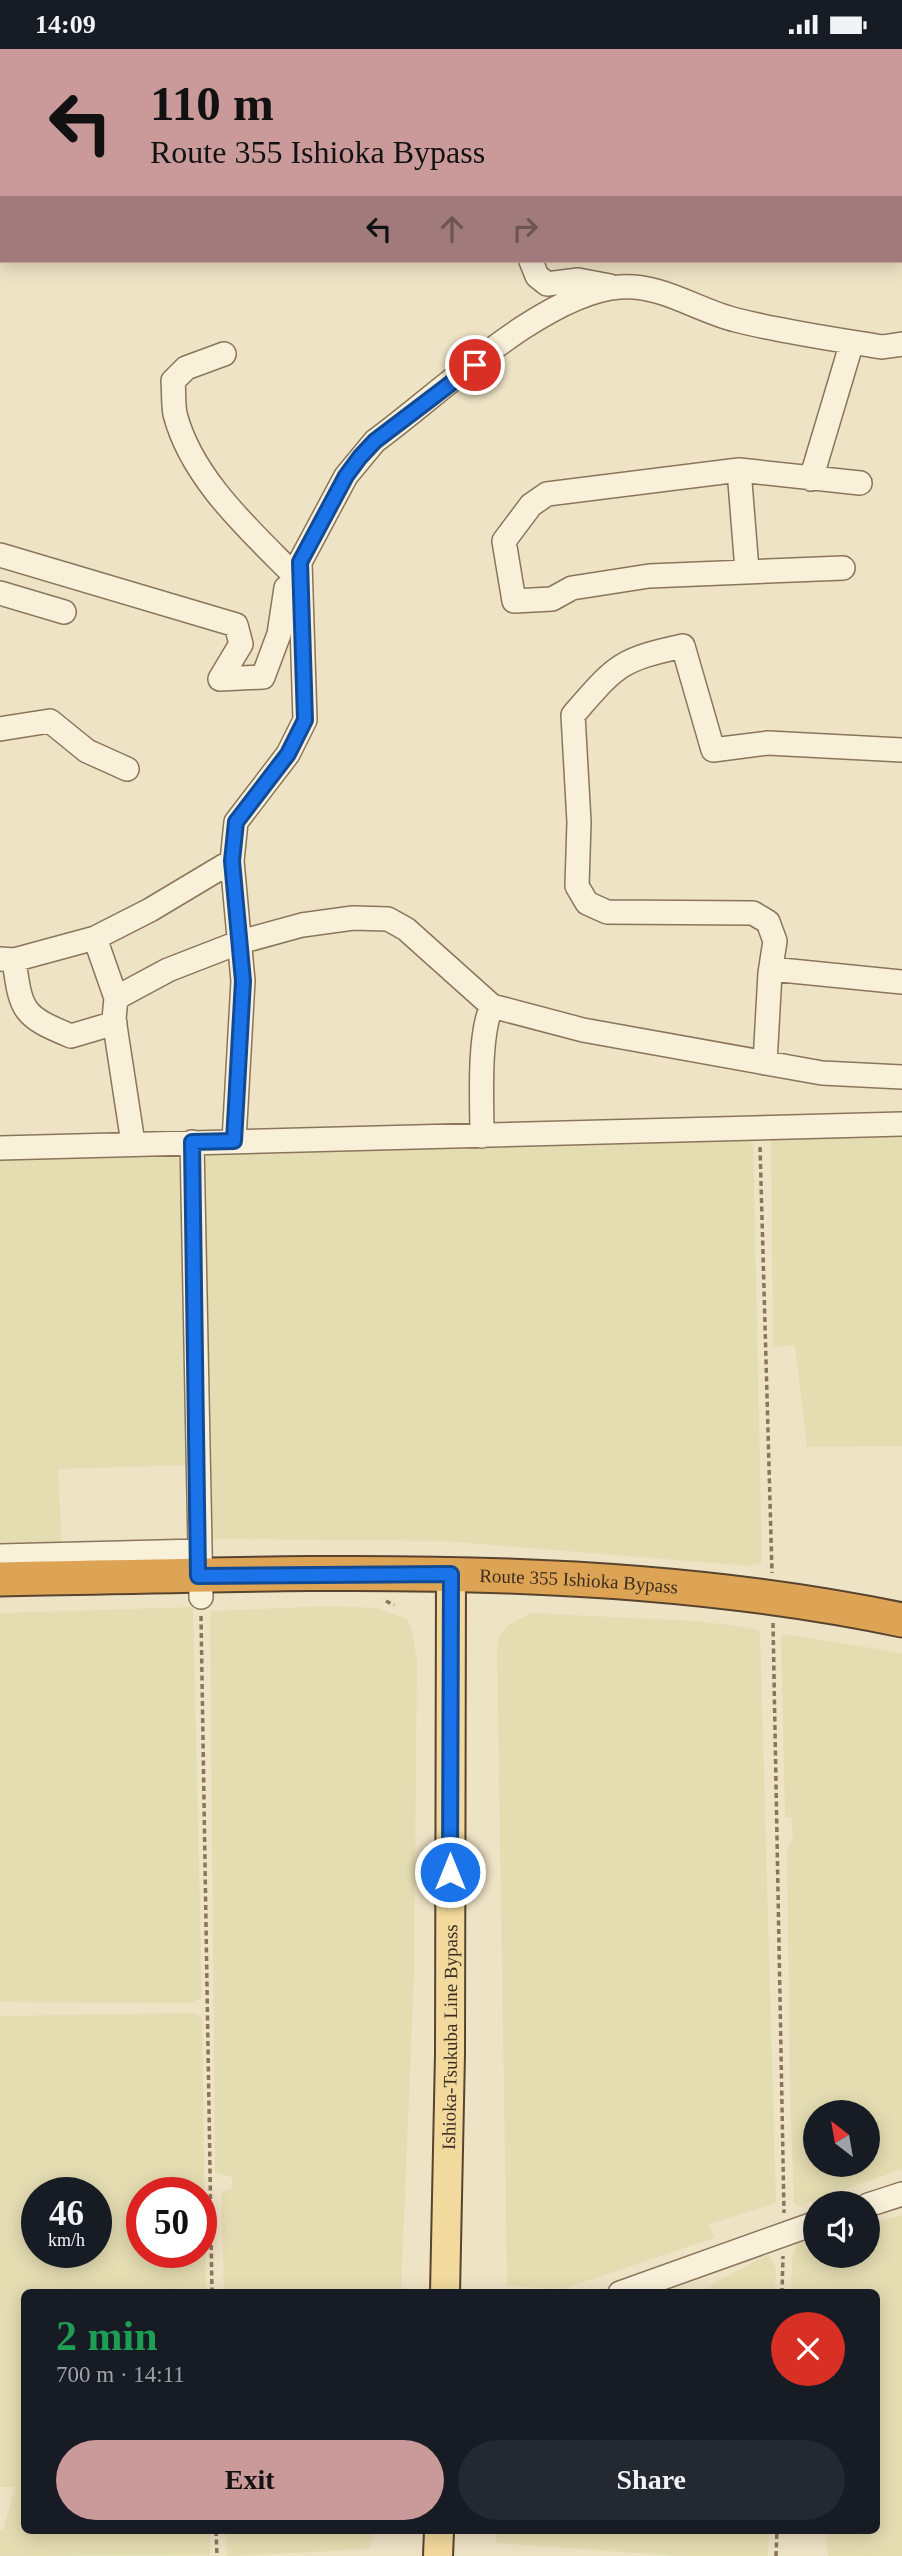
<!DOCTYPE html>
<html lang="en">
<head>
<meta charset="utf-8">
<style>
	body { margin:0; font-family:"Times New Roman",serif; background:#242831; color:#f1f3f6; height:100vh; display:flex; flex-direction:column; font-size:26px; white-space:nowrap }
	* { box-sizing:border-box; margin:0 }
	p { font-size:23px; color:#9ea1a6 }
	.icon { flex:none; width:38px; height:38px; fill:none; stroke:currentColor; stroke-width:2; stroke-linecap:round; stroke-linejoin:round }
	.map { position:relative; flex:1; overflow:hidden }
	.panel { position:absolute; left:21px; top:2240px; width:859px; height:245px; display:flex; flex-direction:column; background:#171b24; border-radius:10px; box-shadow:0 4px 18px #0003 }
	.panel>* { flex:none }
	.guide { position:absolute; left:0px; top:0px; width:903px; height:214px; box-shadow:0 4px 18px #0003; background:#ca999a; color:#111; overflow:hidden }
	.needle { width:46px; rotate:329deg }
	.fabs { position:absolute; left:803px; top:2051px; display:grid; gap:14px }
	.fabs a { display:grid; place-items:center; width:77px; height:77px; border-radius:50%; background:#171b24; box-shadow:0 4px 18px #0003; font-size:35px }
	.speed { position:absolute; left:21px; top:2128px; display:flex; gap:14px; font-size:35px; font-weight:700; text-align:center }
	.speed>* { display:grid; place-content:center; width:91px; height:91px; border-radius:50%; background:#171b24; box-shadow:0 4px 18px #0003; line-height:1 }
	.speed small { font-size:18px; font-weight:400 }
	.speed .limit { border:10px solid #d22; background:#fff; color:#111 }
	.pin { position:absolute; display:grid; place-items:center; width:60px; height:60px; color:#fff; margin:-30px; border:4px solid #fff; border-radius:50%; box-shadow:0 2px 7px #0007 }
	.me { position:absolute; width:77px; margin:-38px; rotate:0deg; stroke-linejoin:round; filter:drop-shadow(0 0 5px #0008) }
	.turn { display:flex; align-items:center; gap:24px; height:147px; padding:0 35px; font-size:32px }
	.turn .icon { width:91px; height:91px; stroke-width:2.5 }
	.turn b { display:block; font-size:49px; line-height:60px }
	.lanes { display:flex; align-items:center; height:66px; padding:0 35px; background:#0003; justify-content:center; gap:35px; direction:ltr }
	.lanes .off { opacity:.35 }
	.round { display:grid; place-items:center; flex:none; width:74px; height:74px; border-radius:37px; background:#242831 }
	.overview { display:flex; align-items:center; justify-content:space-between; height:119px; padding:0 35px }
	h1 { font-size:42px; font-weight:800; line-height:52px; color:#1e9e55 }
	.button { display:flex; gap:14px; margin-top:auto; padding:14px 35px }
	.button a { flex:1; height:80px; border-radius:42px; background:#ca999a; color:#111; font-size:28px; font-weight:800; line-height:80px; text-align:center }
	.button a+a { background:#242831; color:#f1f3f6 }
	.status { display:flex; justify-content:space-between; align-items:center; height:49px; padding:0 35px; background:#171b24; direction:ltr }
	.status svg { height:19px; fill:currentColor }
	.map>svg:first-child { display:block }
	.farmland { fill:#e5ddb2; fill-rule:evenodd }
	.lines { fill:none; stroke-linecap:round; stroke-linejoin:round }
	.minor-casing { stroke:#8a755b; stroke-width:26 }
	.major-casing { stroke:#58432f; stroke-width:32 }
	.highway-casing { stroke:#58432f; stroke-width:37 }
	.path { stroke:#8a755b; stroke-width:3.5; stroke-dasharray:5 3.5; stroke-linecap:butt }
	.minor { stroke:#f9f0d9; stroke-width:23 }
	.major { stroke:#f2d99d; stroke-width:28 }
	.highway { stroke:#dea456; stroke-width:33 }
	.route-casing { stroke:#114b97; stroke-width:18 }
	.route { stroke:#1a73e8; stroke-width:12 }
	.labels { text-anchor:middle; stroke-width:6; stroke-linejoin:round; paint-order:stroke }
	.street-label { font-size:19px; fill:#3a2d1f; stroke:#f6edd5 }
</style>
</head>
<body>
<div class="status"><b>14:09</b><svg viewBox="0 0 49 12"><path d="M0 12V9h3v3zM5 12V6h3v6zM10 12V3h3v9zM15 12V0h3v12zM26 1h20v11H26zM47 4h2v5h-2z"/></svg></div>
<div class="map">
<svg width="902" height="2507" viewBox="0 0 902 2507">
	<rect width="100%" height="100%" fill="#efe3c5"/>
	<path class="farmland" d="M 902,1085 L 902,1397 L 807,1398 L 795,1296 L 773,1298 L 771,1087 Z
		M 753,1090 L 762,1512 L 759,1515 L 749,1517 L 444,1492 L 211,1490 L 212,1393 L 205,1392 L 201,1133 L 204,1104 Z
		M 178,1102 L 184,1196 L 190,1416 L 58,1420 L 62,1496 L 0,1498 L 0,1111 Z
		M 328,1557 L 376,1559 L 407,1570 L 412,1582 L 417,1612 L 414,1926 L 401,2243 L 224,2243 L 221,2143 L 231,2140 L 233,2129 L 215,2123 L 210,1562 Z
		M 193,1558 L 202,1948 L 192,1954 L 0,1953 L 0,1564 Z
		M 531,1564 L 696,1572 L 753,1579 L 760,1583 L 776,2154 L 709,2175 L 714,2189 L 563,2240 L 507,2237 L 497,1600 L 500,1586 L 507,1577 Z
		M 786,1585 L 902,1604 L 902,2120 L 799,2157 L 794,2154 L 790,2048 L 787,1802 L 793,1786 L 791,1768 L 785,1768 L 781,1588 ZM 816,2063 L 868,2063 L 868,2116 L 816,2116 Z
		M 194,1964 L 202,1968 L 206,2243 L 24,2244 L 24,2482 L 210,2482 L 210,2506 L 0,2507 L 0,2481 L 3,2481 L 15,2438 L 0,2438 L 0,1967 ZM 37,2144 L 96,2144 L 96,2203 L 37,2203 ZM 142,2144 L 201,2144 L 201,2203 L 142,2203 Z
		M 902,2166 L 902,2507 L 828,2507 L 826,2482 L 877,2482 L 877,2244 L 791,2243 L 792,2209 L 797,2195 L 815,2190 L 816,2207 L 868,2207 L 868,2175 Z
		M 768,2205 L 776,2219 L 775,2243 L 706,2243 L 713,2235 Z
		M 226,2482 L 375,2482 L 369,2500 L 237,2507 L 227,2507 Z
		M 496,2482 L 769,2482 L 768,2507 L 677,2507 L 496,2494 Z"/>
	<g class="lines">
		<g class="minor-casing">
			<path id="minor" d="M 315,0 L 316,2
				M 804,2 L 806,0
				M 531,212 L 537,227 L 547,235 L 578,231 L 610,237
				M 739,421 L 747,521
				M 811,430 L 852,293
				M 0,506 L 236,576 L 241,595 L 220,630 L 263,628 L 279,585 L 286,539 L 298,530 C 252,483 192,431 175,365 C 173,354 174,342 173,332 L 186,319 L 224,305
				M 843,519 L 649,527 L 572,539 L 552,550 L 514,552 L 504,492 L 531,456 L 547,445 L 739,421 L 860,434
				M 0,544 L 64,563
				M 0,680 L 50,672 L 87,702 L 127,720
				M 95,889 L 116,949
				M 0,910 L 14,911 L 95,889 L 150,861 L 232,812
				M 14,911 C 21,962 22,967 71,987 L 115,974
				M 771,920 L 902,933
				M 765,1014 L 770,924 L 775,892 L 768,873 L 753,864 L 607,863 L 587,854 L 577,837 L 579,773 L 573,666 C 616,617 618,611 683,597 L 713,701 L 768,694 L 902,701
				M 482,1087 C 482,1054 478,986 492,957
				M 234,1092 L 243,932 L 232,812 L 236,773 L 288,705 L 305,671 L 300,513 L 346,427 L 375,392 C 437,347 544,243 620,238 C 662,235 696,261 736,271 C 783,283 834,290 882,298 L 902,295
				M 192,1093 L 201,1548
				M 133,1094 L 114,970 L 116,949 L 168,921 L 240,893 L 302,876 L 353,869 L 388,870 L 406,880 L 492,957 L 583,981 L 822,1024 L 902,1028
				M 0,1099 L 902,1075
				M 0,1507 L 199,1502
				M 868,2156 L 902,2145
				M 620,2244 L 816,2174"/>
		</g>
		<g class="major-casing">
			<g id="major">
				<path id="s1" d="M 445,2244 L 450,2005 L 451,1525"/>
				<path d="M 438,2507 L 439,2482"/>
			</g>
		</g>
		<g class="highway-casing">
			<g id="highway">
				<path id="s2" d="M 0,1530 C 301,1525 606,1509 902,1571"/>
			</g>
		</g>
		<path class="path" d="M 760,1098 L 772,1524
			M 386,1552 L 394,1556
			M 201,1567 L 212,2244
			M 773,1574 L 784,2164
			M 782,2244 L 783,2207
			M 216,2482 L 217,2507
			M 776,2507 L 777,2482"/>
		<use href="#minor" class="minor"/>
		<use href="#major" class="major"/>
		<use href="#highway" class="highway"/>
	</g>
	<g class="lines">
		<g class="route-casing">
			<path id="route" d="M 450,1823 L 451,1525 L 198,1527 L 192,1093 L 234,1092 L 243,932 L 232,812 L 236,773 L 288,705 L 305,671 L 300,513 L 346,427 L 360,408 L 375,392 L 475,316"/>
		</g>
		<use href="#route" class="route"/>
	</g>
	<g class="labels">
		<g class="street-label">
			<text dy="7" stroke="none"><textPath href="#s2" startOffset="579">Route 355 Ishioka Bypass</textPath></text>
			<text dy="7" stroke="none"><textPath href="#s1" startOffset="256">Ishioka-Tsukuba Line Bypass</textPath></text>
		</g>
	</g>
</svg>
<div class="fabs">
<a><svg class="needle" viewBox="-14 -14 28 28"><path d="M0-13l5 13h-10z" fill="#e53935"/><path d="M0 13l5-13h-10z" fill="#9ea1a6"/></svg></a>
<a><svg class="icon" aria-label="sound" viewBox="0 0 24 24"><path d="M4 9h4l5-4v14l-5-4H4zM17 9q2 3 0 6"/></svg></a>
</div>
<div class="speed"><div>46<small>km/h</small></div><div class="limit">50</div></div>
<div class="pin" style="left:475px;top:316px;background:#d93025"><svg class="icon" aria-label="arrive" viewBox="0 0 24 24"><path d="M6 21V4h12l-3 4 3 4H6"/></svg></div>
<svg class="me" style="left:450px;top:1823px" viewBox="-20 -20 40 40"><circle r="17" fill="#1a73e8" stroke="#fff" stroke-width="3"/><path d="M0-11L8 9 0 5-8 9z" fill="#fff"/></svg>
<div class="guide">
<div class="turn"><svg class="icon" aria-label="left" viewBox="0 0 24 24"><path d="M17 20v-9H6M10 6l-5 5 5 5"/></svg><div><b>110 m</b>Route 355 Ishioka Bypass</div></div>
<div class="lanes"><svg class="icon" aria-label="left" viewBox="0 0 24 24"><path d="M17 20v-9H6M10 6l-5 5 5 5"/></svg><svg class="icon off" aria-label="ahead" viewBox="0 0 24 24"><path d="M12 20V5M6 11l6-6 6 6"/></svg><svg class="icon off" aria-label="right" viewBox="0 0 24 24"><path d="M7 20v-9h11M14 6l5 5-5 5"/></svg></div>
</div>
<section class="panel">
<div class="overview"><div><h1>2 min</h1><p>700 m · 14:11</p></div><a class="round" style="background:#d93025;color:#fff"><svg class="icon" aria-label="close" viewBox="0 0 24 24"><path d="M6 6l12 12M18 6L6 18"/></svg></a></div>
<div class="button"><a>Exit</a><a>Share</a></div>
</section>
</div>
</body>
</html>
